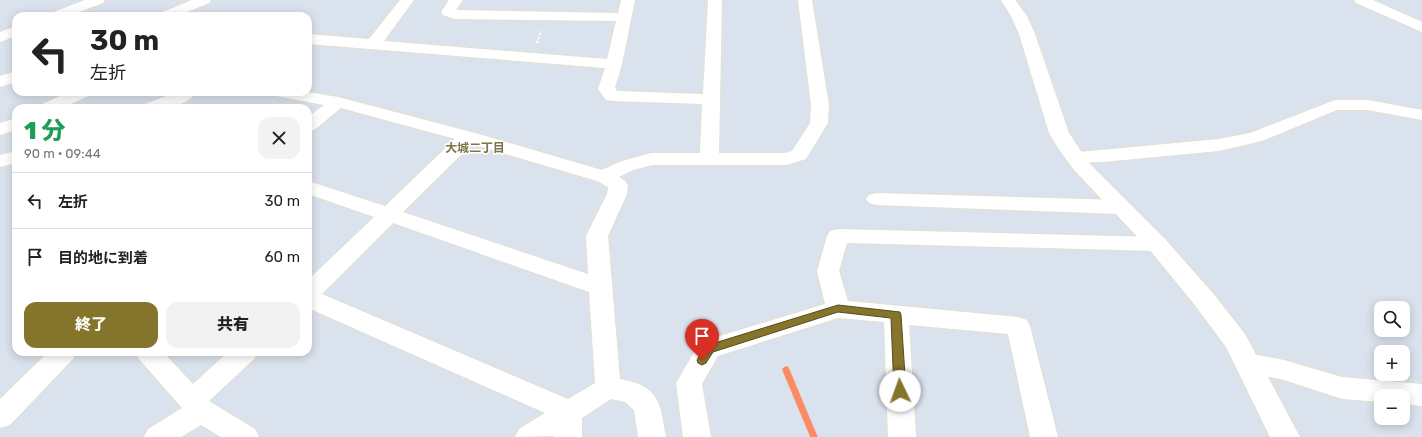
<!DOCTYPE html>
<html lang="ja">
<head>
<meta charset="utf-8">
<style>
	body { margin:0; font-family:Rubik,"Noto Sans JP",sans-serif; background:#f2f2f2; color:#222; height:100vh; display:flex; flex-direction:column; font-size:15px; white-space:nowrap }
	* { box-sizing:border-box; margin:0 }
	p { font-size:13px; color:#767676 }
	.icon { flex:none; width:22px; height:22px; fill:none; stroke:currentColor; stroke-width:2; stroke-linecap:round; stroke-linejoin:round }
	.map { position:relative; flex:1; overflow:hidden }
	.details { position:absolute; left:12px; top:104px; width:300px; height:252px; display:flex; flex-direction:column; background:#fff; border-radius:12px; box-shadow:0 2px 10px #0003 }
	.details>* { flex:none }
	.hud { position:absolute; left:12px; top:12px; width:300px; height:84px; border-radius:12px; box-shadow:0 2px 10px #0003; background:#fff; color:#222; overflow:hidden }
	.buttons { position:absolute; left:1374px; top:301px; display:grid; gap:8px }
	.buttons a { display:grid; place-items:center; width:36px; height:36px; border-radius:8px; background:#fff; box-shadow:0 2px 10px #0003; font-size:20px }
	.pin { position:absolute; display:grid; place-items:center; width:34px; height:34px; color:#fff; margin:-41px -17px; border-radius:50% 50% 50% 0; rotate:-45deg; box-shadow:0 0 4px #0007 }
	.pin .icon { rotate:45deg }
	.me { position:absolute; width:44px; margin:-22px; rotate:357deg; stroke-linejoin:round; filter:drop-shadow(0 0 3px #0008) }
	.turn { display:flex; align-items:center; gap:14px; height:84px; padding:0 12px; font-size:18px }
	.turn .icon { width:52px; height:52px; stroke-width:2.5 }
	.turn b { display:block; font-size:28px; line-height:34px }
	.round { display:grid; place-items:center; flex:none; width:42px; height:42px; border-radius:12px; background:#f2f2f2 }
	.headline { display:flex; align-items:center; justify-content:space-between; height:68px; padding:0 12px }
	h1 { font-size:24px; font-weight:800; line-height:30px; color:#1e9e55 }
	.primary-button { display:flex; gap:8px; margin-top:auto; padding:8px 12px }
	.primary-button a { flex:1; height:46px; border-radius:12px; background:#85742b; color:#fff; font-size:16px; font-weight:800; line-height:46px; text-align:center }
	.primary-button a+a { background:#f2f2f2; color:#222 }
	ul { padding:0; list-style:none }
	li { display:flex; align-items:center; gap:12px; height:56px; padding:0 12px; border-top:1px solid #e0e0e0 }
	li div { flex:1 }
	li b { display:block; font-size:15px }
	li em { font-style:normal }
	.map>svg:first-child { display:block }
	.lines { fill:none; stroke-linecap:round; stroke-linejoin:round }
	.stream { stroke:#fa8b62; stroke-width:7 }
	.street-casing { stroke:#e4e0cf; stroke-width:2 }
	.secondary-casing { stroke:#e4e0cf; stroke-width:2 }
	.path { stroke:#fff; stroke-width:2; stroke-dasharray:2.5 1.5; stroke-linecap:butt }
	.street { fill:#fff; fill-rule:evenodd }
	.secondary { fill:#fff; fill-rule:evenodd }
	.route { fill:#85742b; stroke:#564b1c }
	.labels { text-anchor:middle; stroke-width:3; stroke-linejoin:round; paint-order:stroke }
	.neighbourhood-label { font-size:12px; font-weight:bold; fill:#7f7546; stroke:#fff }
</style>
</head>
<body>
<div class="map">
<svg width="1422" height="437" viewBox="0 0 1422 437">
	<rect width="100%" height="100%" fill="#dae2ed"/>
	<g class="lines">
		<path class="stream" d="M 786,370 L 814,437"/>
		<g class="street-casing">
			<path id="street" d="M 85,0 L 105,0 L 103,3 L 69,16 L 49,16 L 51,13 Z
				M 192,0 L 211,0 L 209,3 L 178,16 L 158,16 L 160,13 Z
				M 400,0 L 414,0 L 384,41 L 607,59 L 616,21 L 454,19 L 443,15 L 441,12 L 449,0 L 463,0 L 456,10 L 618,13 L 621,0 L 635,0 L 622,64 L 615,88 L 617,91 L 703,94 L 708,0 L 722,0 L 719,153 L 785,153 L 792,151 L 810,123 L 811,105 L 798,0 L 812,0 L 829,105 L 828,123 L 806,159 L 787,165 L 652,165 L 633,170 L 619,177 L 625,181 L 628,185 L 627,194 L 608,236 L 620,379 C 660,386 660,403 666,437 L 638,437 L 634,410 L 625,402 L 611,399 L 582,418 L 582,437 L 554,437 L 554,436 L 515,437 L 519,429 L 545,413 L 308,308 L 308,280 L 374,217 L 308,194 L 308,181 L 385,206 L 455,139 L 341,108 L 314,130 L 308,131 L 308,117 L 324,105 L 276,96 L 274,92 L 308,92 L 338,97 L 475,133 L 602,170 L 619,162 L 651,153 L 700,153 L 702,104 L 612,101 L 606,100 L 598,89 L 605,68 L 308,44 L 308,34 L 369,39 ZM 472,144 L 597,181 L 608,187 L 607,194 L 586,236 L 588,274 L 403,212 ZM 393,223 L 589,292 L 595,383 L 568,399 L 322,294 Z
				M 1354,0 L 1373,0 L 1422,22 L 1422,32 L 1356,3 Z
				M 16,26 L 16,36 L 0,42 L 0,32 Z
				M 16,71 L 16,82 L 0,87 L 0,76 Z
				M 69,92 L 91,92 L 89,96 L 62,108 L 39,108 L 42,104 Z
				M 177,92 L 196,92 C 185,109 160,108 142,108 L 145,104 Z
				M 1335,100 L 1368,100 L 1422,110 L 1422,120 L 1368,110 L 1337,110 L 1262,141 L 1219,151 L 1103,162 L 1075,163 L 1068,161 L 1065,157 L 1068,153 L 1219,139 L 1250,133 Z
				M 16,118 L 16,130 L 0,135 L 0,123 Z
				M 16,151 L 16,163 L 0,167 L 0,155 Z
				M 876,193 L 1120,200 L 1127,202 L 1130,207 L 1127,212 L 1120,214 L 876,205 L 869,203 L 866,199 L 869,195 Z
				M 838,229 L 1157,237 L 1165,239 L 1168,244 L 1165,249 L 1157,251 L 847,243 L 839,271 L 848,301 L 1018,317 L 1027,320 L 1030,326 L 1058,437 L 1030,437 L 1008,334 L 909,325 L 916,437 L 888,437 L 884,322 L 838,318 L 718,356 L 702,384 L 711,437 L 683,437 L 676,383 L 700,342 L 825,304 L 817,271 L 827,236 L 830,231 Z
				M 48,352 L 77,352 L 73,359 L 10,425 L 0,428 L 0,399 Z
				M 135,352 L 163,352 L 193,384 L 228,352 L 258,352 L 254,359 L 209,401 L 255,429 L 259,437 L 221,437 L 201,425 L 181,437 L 144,437 L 148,429 L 182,408 L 139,359 Z
				M 1247,353 L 1284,360 L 1342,377 L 1422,384 L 1422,406 L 1403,404 L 1403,396 L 1381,396 L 1381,402 L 1342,399 L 1284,380 L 1238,370 L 1234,363 L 1238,356 Z"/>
		</g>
		<g class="secondary-casing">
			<path id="secondary" d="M 1001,0 L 1015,0 L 1027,16 L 1035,34 L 1069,133 L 1089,163 L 1165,239 L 1212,292 L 1245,334 L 1300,437 L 1270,437 L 1226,347 L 1194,304 L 1149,249 L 1075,171 L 1060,151 L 1049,133 L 1019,34 L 1011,16 Z"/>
		</g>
		<path class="path" d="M 537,43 L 541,31"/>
		<use href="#street" class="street"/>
		<use href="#secondary" class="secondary"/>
	</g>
	<path class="route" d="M 838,305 L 900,312 L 901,315 L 906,391 L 904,395 L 900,396 L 896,395 L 894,391 L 891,318 L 838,312 L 713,352 L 706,363 L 702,365 L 698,363 L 697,360 L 705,346 Z"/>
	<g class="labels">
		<g class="neighbourhood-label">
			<text x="475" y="152">大城二丁目</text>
		</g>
	</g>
</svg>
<div class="buttons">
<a><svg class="icon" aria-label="search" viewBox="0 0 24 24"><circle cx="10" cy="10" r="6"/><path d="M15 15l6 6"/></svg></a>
<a>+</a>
<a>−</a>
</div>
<div class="pin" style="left:702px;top:360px;background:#d93025"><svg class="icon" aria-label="arrive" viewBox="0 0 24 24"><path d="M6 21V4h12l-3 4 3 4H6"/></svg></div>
<svg class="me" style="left:900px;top:391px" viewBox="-20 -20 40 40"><circle r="19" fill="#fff"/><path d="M0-13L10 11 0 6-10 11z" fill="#85742b"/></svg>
<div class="hud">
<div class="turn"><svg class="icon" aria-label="left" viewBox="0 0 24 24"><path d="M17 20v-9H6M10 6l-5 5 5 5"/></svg><div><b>30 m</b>左折</div></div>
</div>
<section class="details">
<div class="headline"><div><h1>1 分</h1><p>90 m · 09:44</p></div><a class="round"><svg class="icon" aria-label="close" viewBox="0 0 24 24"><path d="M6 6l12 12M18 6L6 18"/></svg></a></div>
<ul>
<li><svg class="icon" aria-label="left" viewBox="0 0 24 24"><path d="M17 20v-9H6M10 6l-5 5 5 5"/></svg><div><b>左折</b></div><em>30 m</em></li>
<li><svg class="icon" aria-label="arrive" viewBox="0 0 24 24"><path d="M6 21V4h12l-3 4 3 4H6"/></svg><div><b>目的地に到着</b></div><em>60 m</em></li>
</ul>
<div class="primary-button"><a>終了</a><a>共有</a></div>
</section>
</div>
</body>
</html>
